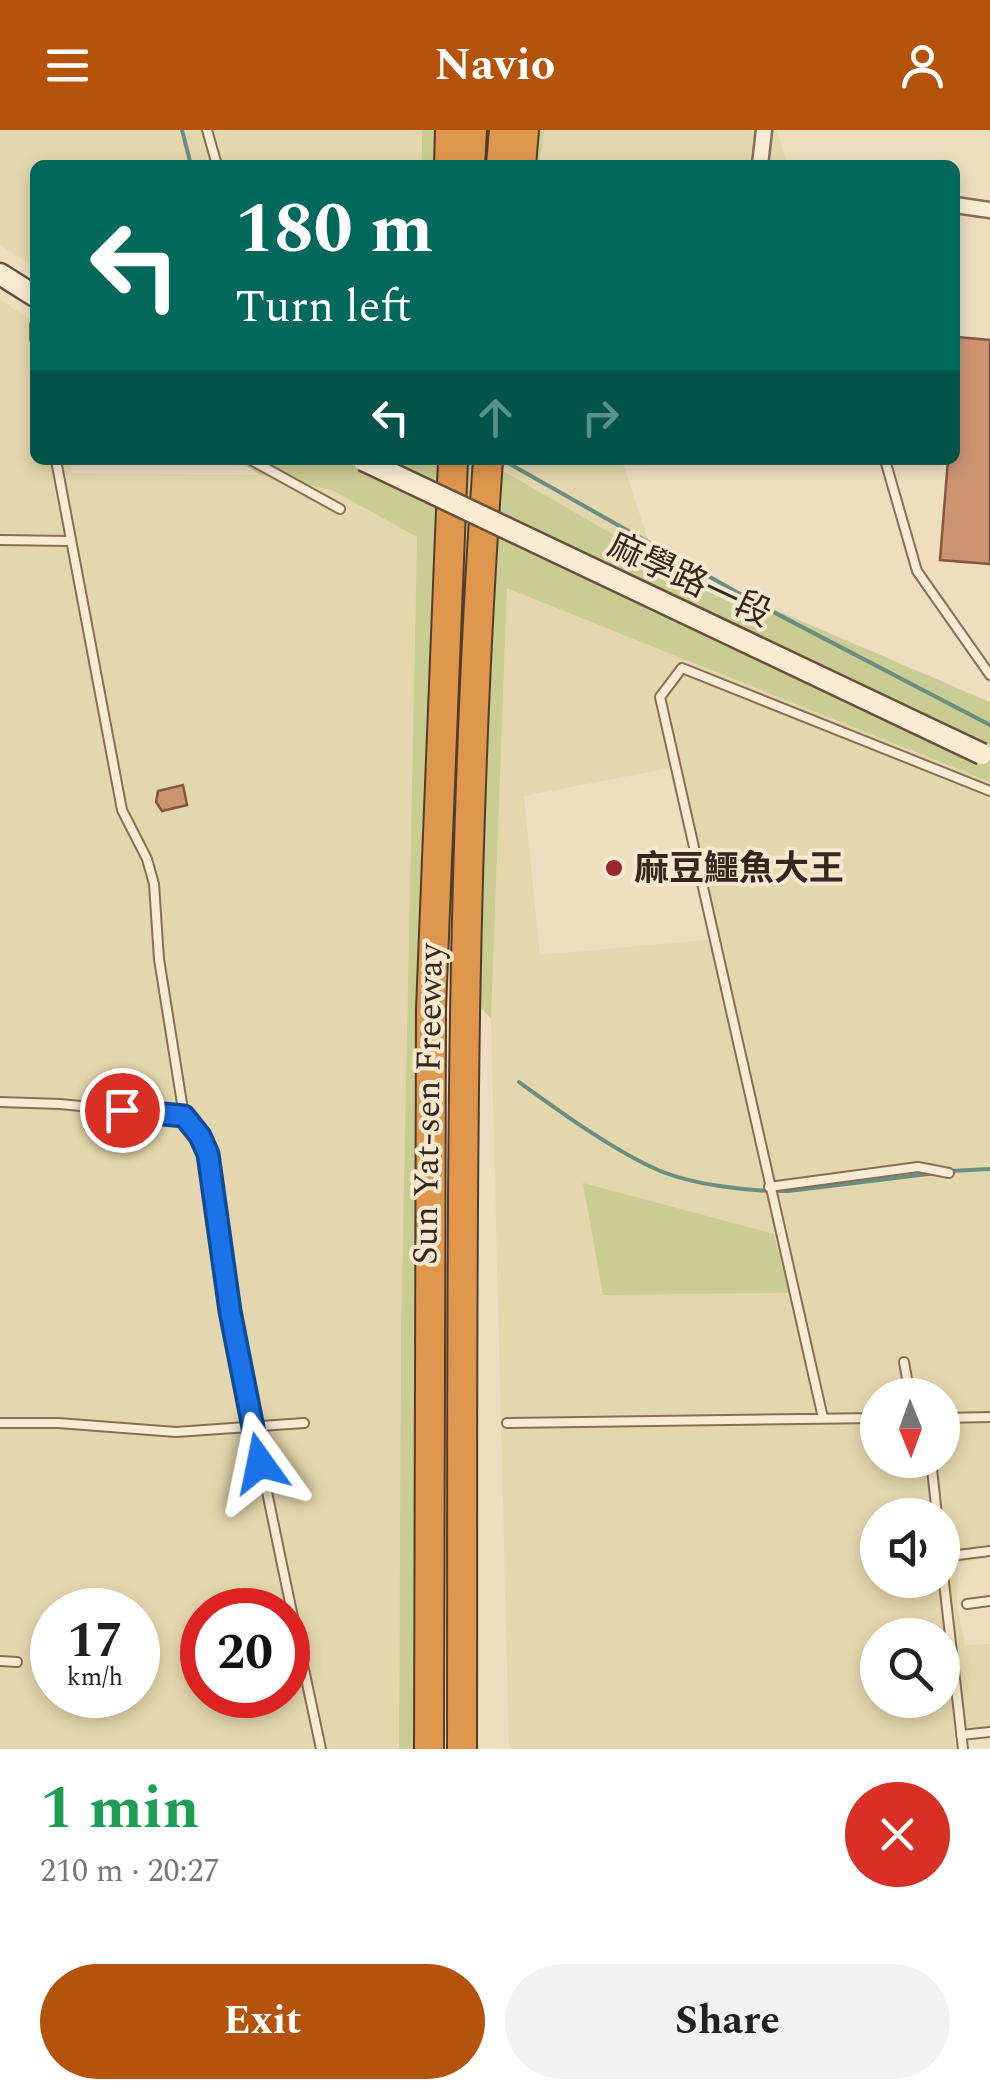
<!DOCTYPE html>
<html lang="en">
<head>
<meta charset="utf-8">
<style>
	body { margin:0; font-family:Spectral,"Noto Sans TC",serif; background:#f2f2f2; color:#222; height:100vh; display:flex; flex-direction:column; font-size:38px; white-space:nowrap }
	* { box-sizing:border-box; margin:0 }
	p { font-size:32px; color:#767676 }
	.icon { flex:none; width:55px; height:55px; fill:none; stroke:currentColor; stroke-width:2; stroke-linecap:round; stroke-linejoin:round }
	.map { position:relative; height:1619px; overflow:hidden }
	.drawer { display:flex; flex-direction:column; background:#fff; flex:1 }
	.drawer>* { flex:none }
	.guide { position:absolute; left:30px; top:30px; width:930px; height:305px; border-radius:15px; box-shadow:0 5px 15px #0003; background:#00695c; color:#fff; overflow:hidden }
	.needle { width:65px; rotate:179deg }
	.buttons { position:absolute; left:860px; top:1248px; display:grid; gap:20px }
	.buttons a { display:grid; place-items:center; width:100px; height:100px; border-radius:50%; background:#fff; box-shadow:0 5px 15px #0003; font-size:50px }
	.speed { position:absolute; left:30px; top:1458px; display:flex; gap:20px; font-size:50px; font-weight:700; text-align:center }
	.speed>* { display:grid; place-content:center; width:130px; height:130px; border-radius:50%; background:#fff; box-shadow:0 5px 15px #0003; line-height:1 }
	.speed small { font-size:25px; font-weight:400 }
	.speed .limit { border:15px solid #d22; background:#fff; color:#111 }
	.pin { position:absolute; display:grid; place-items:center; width:85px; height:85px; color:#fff; margin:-42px; border:5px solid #fff; border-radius:50%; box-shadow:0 2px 10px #0007 }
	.me { position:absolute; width:110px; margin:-55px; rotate:348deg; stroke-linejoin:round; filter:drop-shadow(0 0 8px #0008) }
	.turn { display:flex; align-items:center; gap:35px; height:210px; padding:0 40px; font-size:45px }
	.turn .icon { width:130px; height:130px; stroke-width:2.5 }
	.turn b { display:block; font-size:70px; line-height:85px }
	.lanes { display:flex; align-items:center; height:95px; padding:0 40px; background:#0003; justify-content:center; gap:50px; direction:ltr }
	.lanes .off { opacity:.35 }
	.round { display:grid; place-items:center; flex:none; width:105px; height:105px; border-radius:52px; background:#f2f2f2 }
	.summary { display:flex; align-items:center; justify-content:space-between; height:170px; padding:0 40px }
	h1 { font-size:60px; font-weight:700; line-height:75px; color:#1e9e55 }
	.action { display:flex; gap:20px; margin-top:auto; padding:20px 40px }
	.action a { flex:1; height:115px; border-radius:60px; background:#b45309; color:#fff; font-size:40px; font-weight:700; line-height:115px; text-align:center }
	.action a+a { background:#f2f2f2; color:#222 }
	header { display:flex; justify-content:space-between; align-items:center; height:130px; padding:0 40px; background:#b45309; color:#fff; font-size:45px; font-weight:700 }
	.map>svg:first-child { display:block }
	.farmland { fill:#e4d7ad; fill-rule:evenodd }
	.green { fill:#c9cc93 }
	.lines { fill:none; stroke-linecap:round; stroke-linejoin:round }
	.stream { stroke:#6a8e82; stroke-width:4 }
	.building { fill:#cd9474; stroke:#86563d; stroke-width:2.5 }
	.lane-casing { stroke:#876e57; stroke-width:12 }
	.street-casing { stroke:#876e57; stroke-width:19 }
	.secondary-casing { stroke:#684f3b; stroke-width:25 }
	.highway-casing { stroke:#543c2c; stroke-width:32 }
	.lane { stroke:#f9ebd2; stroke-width:8 }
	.street { stroke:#f9ebd2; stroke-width:14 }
	.secondary { stroke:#f9ebd2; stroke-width:20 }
	.highway { stroke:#df974e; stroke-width:28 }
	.secondary-bridge-casing { stroke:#684f3b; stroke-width:25; stroke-linecap:butt }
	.secondary-bridge { stroke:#f9ebd2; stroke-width:20 }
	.route-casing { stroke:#114b97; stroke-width:25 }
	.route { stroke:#1a73e8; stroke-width:18 }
	.poi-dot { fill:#96272e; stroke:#f5e8cf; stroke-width:4 }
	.labels { text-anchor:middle; stroke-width:8; stroke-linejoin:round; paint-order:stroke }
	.street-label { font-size:35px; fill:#36271c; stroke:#f5e8cf }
	.poi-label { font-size:35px; font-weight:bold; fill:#36271c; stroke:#f5e8cf; text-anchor:start }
</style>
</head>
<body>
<header><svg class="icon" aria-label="menu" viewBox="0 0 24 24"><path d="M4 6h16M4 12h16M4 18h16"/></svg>Navio<svg class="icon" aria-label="person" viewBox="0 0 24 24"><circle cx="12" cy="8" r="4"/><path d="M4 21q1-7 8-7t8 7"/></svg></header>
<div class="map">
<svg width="990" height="1619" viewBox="0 0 990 1619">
	<rect width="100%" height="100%" fill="#eeddbf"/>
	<path class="farmland" d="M 0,0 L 422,0 L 422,35 L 35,35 L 35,137 L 0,115 Z
		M 544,0 L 776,0 L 788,35 L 539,35 Z
		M 0,170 L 35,192 L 35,330 L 70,330 L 72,343 L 260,345 L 332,360 L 417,406 L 401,1199 L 399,1619 L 0,1619 ZM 52,1480 L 138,1480 L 138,1565 L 52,1565 ZM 202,1480 L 288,1480 L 288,1565 L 202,1565 Z
		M 499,330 L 622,330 L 654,428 L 498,338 Z
		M 507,457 L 990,652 L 990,1427 L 958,1434 L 957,1476 L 965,1515 L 990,1514 L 990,1596 L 954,1601 L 956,1619 L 509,1619 L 491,888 ZM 670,638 L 716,809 L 540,825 L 524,666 ZM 583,1053 L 789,1163 L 604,1165 ZM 878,1265 L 942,1265 L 942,1330 L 878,1330 ZM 878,1385 L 942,1385 L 942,1450 L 878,1450 ZM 878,1505 L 942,1505 L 942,1570 L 878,1570 Z"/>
	<path class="green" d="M 422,0 L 544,0 L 539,35 L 422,35 Z
		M 238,330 L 499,330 L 498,338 L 654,428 L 990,572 L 990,652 L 507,458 L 491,889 L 430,820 L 420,1619 L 399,1619 L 401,1199 L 417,407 L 332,360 L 260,345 Z
		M 583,1053 L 774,1104 L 789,1163 L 603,1165 Z"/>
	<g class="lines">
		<path class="stream" d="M 182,0 L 191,35
			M 508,333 L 756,473 L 990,595
			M 519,952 C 559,981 614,1021 658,1040 C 693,1055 752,1062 789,1061 L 936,1043
			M 950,1041 L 990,1039"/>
	</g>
	<path class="building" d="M 957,207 L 990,210 L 990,434 L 940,430 L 948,330 L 955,330 Z
		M 183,655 L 187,675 L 162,681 L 156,672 L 158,661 Z"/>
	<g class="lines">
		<g class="lane-casing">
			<path id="lane" d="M 207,0 L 217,35
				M 35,195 L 35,209
				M 251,330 L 340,379
				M 885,330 L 917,441 L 990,545
				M 0,410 L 70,411
				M 0,972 L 60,974 L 184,986 L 159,829 L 154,754 L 147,729 L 122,680 L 56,330
				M 184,986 L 200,1006 L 207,1024 C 236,1225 279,1421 321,1619
				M 769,1057 L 918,1037 L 949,1043
				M 904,1232 L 910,1265
				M 823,1288 L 660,567 L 682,538 L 990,661
				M 942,1288 L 990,1287
				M 0,1293 L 58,1293 L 176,1302 L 304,1293
				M 507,1293 L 878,1288
				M 931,1330 L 937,1385
				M 942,1427 L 990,1421
				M 942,1435 L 963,1619
				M 967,1474 L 990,1471
				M 0,1531 L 17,1532
				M 961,1605 L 990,1602"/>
		</g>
		<g class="street-casing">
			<path id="street" d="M 760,35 L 764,0
				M 955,75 L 990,80"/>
		</g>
		<g class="secondary-casing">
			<path id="secondary" d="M 0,144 L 35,166"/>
		</g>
		<g class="highway-casing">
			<path id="highway" d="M 449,35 L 450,0
				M 470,35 L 472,0
				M 501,35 L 504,0
				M 521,35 L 524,0
				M 429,1619 L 431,879 L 453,330
				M 462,1619 C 463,1189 457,759 488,330"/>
		</g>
		<use href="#lane" class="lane"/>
		<use href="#street" class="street"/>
		<use href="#secondary" class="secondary"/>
		<use href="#highway" class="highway"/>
		<g class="secondary-bridge-casing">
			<path id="secondary-bridge" d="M 363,330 L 982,624"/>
		</g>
		<use href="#secondary-bridge" class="secondary-bridge"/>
	</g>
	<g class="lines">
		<g class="route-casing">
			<path id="route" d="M 122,980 L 184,986 L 200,1006 L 208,1024 L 230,1181 L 260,1333"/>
		</g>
		<use href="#route" class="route"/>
	</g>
	<circle class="poi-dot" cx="614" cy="738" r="10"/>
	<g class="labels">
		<g class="street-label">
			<text transform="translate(690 449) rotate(25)" y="12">麻學路一段</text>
			<text transform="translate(427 974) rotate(-89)" y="12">Sun Yat-sen Freeway</text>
		</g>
		<g class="poi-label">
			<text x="634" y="750">麻豆鱷魚大王</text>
		</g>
	</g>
</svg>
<div class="buttons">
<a><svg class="needle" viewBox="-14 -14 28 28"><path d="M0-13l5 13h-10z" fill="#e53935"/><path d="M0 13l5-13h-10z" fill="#767676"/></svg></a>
<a><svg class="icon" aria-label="sound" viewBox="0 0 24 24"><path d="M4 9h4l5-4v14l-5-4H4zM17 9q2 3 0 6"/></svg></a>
<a><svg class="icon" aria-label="search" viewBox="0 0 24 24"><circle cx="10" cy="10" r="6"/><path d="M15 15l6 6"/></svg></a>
</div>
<div class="speed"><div>17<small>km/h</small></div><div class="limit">20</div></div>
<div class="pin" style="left:122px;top:980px;background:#d93025"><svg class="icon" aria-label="arrive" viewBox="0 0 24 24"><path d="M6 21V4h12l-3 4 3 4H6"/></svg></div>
<svg class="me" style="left:260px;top:1333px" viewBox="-20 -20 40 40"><path d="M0-17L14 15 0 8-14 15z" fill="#1a73e8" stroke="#fff" stroke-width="4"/></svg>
<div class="guide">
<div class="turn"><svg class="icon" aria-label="left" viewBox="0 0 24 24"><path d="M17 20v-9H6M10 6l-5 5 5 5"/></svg><div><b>180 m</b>Turn left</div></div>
<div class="lanes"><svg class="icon" aria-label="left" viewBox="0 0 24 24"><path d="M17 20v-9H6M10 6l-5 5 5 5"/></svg><svg class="icon off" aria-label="ahead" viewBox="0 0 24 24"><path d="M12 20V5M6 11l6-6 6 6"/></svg><svg class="icon off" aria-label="right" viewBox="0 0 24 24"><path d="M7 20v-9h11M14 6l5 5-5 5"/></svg></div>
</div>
</div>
<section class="drawer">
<div class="summary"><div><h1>1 min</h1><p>210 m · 20:27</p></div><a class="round" style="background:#d93025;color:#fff"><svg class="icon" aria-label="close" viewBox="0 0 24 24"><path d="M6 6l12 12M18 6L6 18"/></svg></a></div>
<div class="action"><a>Exit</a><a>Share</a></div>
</section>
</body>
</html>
